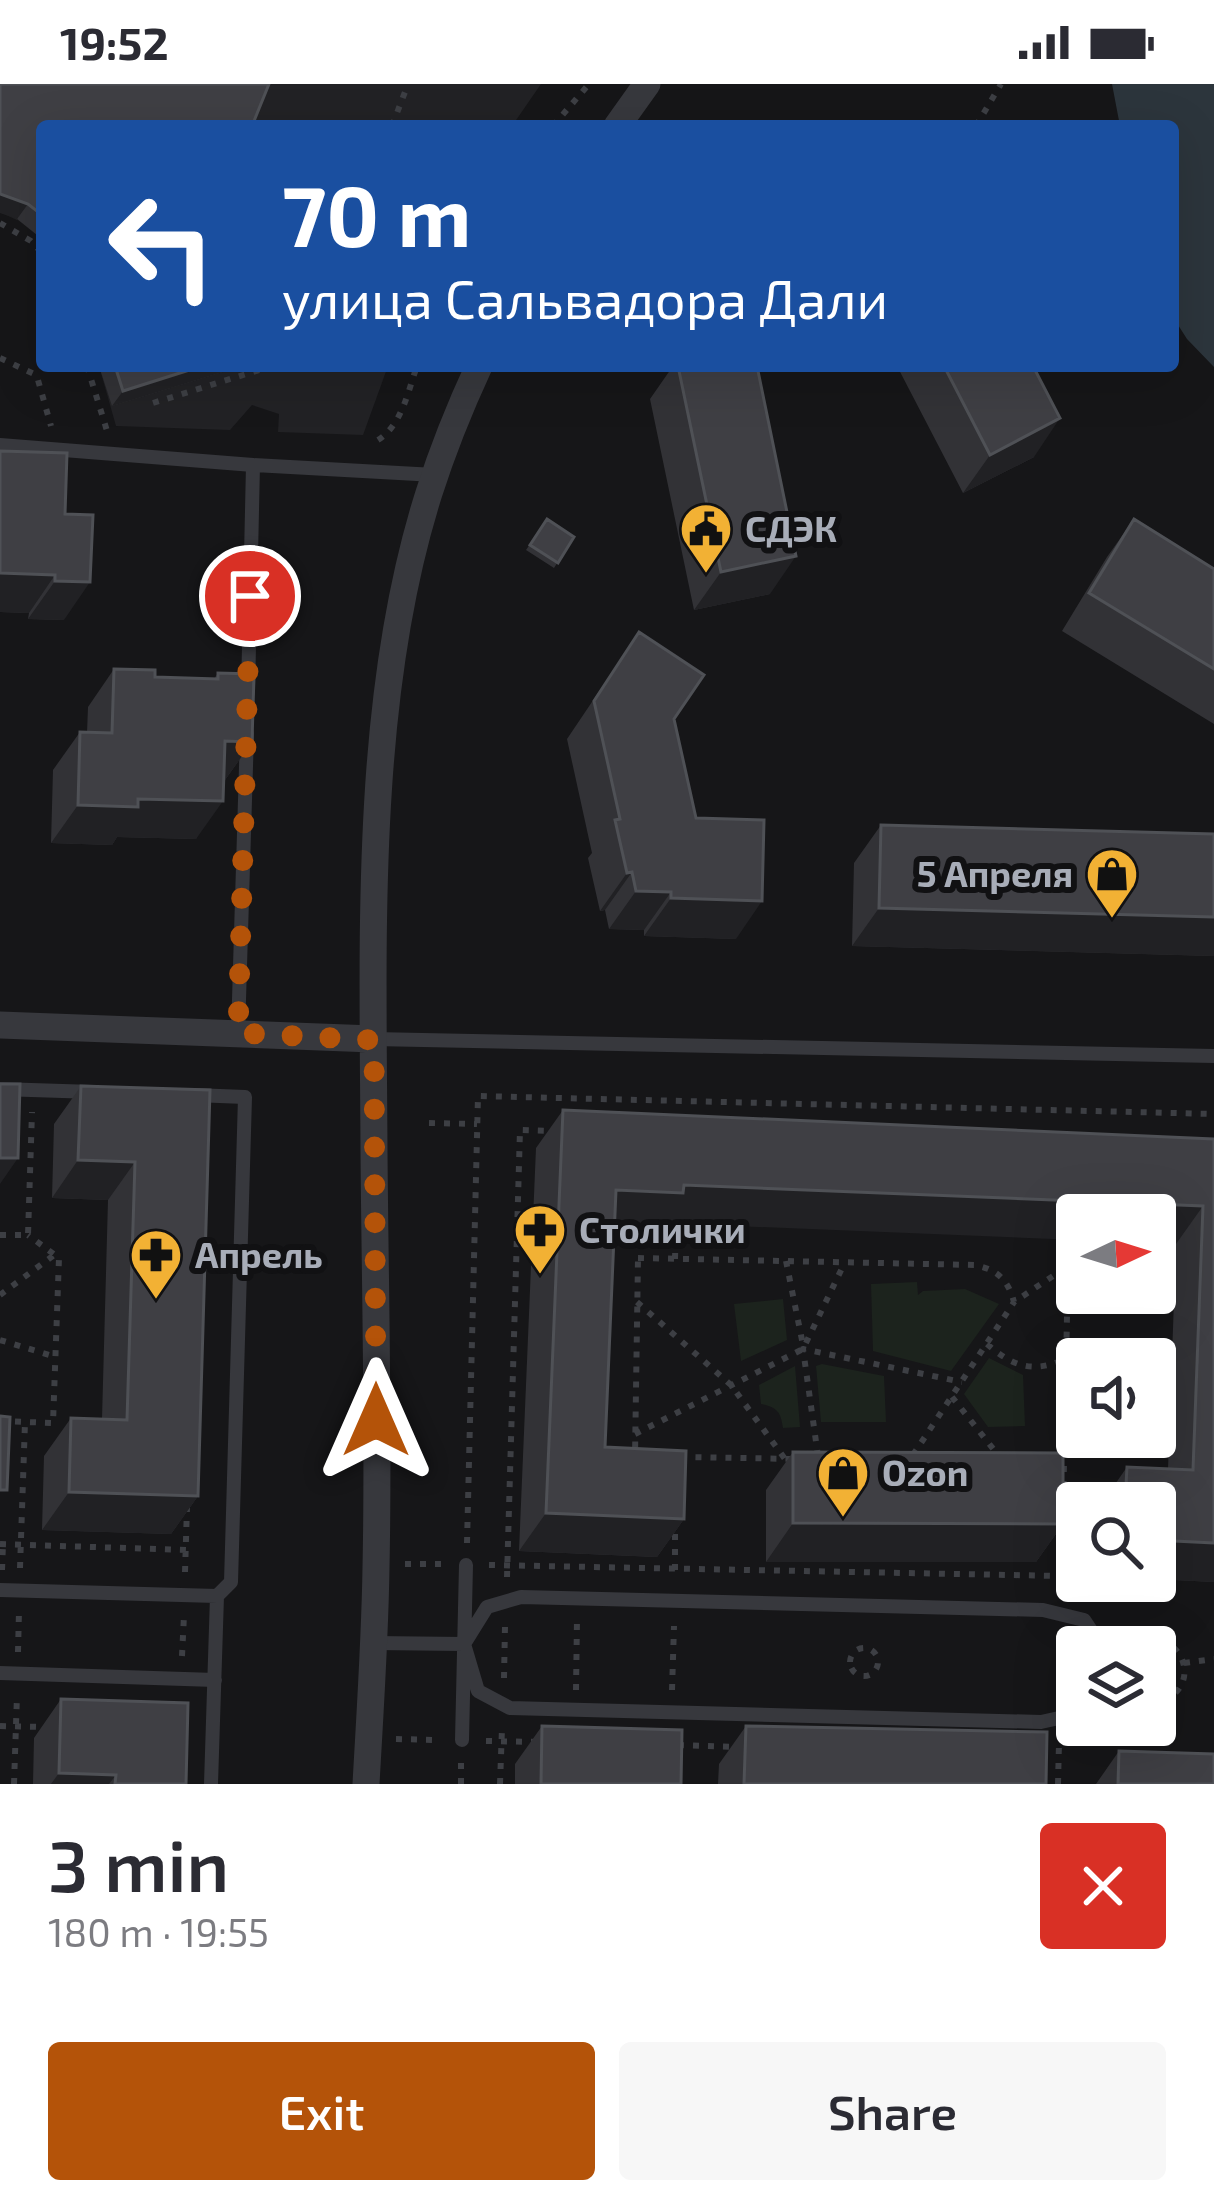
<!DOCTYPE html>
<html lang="en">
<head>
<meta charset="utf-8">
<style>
	body { margin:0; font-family:"Exo 2",sans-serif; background:#f7f7f7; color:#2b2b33; height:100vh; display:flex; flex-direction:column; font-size:45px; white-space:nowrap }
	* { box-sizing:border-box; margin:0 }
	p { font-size:39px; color:#7c7c81 }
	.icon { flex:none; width:66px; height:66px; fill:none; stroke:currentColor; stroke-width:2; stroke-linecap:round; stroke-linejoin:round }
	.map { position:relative; height:1700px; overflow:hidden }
	.sheet { display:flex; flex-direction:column; background:#fff; flex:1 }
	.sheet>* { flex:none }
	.guide { position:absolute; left:36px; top:36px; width:1143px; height:252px; border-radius:12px; box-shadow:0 12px 48px #0002; background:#1a4fa0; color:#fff; overflow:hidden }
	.needle { width:78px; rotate:86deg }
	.controls { position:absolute; left:1056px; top:1110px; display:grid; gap:24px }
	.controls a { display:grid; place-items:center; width:120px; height:120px; border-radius:12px; background:#fff; box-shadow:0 12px 48px #0002; font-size:60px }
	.pin { position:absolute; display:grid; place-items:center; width:102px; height:102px; color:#fff; margin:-51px; border:6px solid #fff; border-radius:50%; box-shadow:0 3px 12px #0007 }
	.me { position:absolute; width:132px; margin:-66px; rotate:0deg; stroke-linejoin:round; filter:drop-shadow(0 0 9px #0008) }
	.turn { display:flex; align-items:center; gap:42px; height:252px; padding:0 48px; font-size:54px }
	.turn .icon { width:156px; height:156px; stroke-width:2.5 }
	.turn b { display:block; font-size:84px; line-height:102px }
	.round { display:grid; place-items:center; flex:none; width:126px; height:126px; border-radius:12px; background:#f7f7f7 }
	.head { display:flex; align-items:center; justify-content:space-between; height:204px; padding:0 48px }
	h1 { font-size:72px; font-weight:600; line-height:90px }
	.cta { display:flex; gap:24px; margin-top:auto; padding:24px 48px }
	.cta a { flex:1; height:138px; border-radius:12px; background:#b45309; color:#fff; font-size:48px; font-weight:600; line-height:138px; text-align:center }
	.cta a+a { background:#f7f7f7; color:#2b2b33 }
	.status { display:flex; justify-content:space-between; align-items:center; height:84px; padding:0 60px; background:#fff; direction:ltr }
	.status svg { height:33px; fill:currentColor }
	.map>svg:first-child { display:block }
	.built { fill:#222225 }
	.green { fill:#1c231d }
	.water { fill:#2c353c }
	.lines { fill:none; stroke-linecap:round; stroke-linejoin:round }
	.path { stroke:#3d3f44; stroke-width:6; stroke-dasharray:6 9; stroke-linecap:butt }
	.service { stroke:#37383d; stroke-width:14 }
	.minor { stroke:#37383d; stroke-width:27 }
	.wall { fill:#323236 }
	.shaded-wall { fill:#212124 }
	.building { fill:#3f3f44; stroke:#4f5156; stroke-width:3 }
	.route { stroke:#b45309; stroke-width:21; stroke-dasharray:0 37.8 }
	.labels { text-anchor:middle; stroke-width:12; stroke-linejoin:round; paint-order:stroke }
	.poi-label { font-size:36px; font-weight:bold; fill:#a8adb8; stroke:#111113; text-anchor:start }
</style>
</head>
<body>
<div class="status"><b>19:52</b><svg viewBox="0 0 49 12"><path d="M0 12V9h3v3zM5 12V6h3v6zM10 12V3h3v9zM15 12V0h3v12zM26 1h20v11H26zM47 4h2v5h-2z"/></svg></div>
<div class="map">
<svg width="1214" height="1700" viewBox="0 0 1214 1700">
	<rect width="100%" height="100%" fill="#161618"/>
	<path class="built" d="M 0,0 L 541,0 L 512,42 L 42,42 L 17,136 L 0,128 Z
		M 99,282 L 388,282 L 363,351 L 278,348 L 279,330 L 252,321 L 230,346 L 116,342 Z"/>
	<path class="green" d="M 917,1198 L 918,1211 L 923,1207 L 965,1205 L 999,1220 L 951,1287 L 873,1267 L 871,1200 Z
		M 783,1215 L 787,1256 L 741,1277 L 734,1220 Z
		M 989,1274 L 1023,1291 L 1025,1342 L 988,1343 L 964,1310 Z
		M 822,1280 L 884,1292 L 886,1338 L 821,1338 L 816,1282 Z
		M 795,1282 L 800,1343 L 783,1344 C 781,1328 777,1323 761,1320 L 759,1301 Z"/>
	<path class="water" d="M 1112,0 L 1214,0 L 1214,283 L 1187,255 L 1173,233 L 1173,42 L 1120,42 Z"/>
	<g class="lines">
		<path class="path" d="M 392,42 L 408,0
			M 553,42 L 589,0
			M 976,42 L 1001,0
			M 0,139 L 31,157 L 42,169
			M 0,274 L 34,290 L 38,296 L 51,342
			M 87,282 L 108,350
			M 153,319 L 272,282
			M 378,356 C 402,341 408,307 417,282
			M 429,1039 L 477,1040
			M 0,1151 L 28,1151 L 32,1028
			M 638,1174 L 975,1181 C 998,1186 1008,1196 1014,1218 L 1068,1182 L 1064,1380 L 635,1372 Z
			M 675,1175 L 676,1137
			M 786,1177 L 803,1261
			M 0,1211 L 54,1171
			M 637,1218 L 731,1301 L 785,1375
			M 0,1256 L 56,1273
			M 987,1260 C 1012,1282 1033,1290 1065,1275
			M 952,1313 L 998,1371
			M 0,1337 L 53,1339 L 59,1174 L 28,1151
			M 635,1350 L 803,1265 L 845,1178
			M 913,1371 L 1014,1218
			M 818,1372 L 803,1265 L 962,1298
			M 467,1459 L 478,1012 L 1214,1030
			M 0,1460 L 186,1466
			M 405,1480 L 446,1480
			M 489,1481 L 1062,1492
			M 20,1484 L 25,1338
			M 2,1486 L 3,1460
			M 675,1486 L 675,1440
			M 185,1488 L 187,1423
			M 507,1493 L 520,1046 L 552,1047
			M 1061,1508 L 1064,1380
			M 1132,1563 C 1173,1533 1214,1601 1155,1621
			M850 1578a14 14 0 1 1 28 0a14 14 0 1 1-28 0Z
			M 18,1568 L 19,1527
			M 182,1572 L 184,1531
			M 1184,1579 L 1214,1575
			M 1155,1588 L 1185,1587
			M 504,1594 L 505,1542
			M 576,1606 L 577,1535
			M 672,1606 L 674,1542
			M 1059,1610 L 1060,1551
			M 0,1642 L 44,1643
			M 396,1655 L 437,1656
			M 486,1657 L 539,1658
			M 678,1661 L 737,1663
			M 14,1700 L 17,1611
			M 461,1700 L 461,1678
			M 500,1700 L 502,1644
			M 1058,1700 L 1059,1659"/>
		<path class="service" d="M 0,361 L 253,381 L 248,608
			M 253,381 L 435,391
			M 238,949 L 247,649
			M 373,955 L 1214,972
			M 0,1005 L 94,1008
			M 194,1011 L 245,1013 L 231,1498 L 217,1512 L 211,1700
			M 0,1506 L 217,1512
			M 374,1559 L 464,1560
			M 0,1589 L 215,1596
			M 1077,1630 L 1041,1638 L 510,1624 L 478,1607 L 464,1560 L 487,1523 L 521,1513 L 1043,1526 L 1084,1536 L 1102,1563
			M 462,1656 L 466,1481"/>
		<path class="minor" d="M 617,42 L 647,0
			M 0,941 L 373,955
			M 366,1700 C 370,1628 375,1555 376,1483 C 379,1344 375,1204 374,1066 C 373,853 364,613 429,409 C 443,365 460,323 479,282"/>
	</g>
	<path class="wall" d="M 42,42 L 42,155 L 17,135 Z
		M 99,282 L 242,282 L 112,322 Z
		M 673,282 L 757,282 L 770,510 L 694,526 L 650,315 Z
		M 897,282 L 1033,282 L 1034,373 L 963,409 Z
		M 0,367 L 65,430 L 64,536 L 28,535 L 29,529 L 0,528 Z
		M 547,435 L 574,453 L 554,484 L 526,466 Z
		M 1134,435 L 1214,485 L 1214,640 L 1062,547 L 1107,473 Z
		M 639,548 L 674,635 L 696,734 L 736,855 L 644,852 L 644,846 L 609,845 L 605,826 L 600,827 L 588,774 L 592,769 L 567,655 Z
		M 114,585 L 155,593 L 214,595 L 218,589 L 252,658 L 225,696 L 224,696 L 196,755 L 117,753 L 112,761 L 51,759 L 53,686 L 80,648 L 87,649 L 88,623 Z
		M 881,741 L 1214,750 L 1214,872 L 852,862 L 854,779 Z
		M 81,1002 L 210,1006 L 198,1412 L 171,1450 L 42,1446 L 44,1372 L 71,1334 L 102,1335 L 108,1116 L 52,1114 L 54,1040 Z
		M 563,1026 L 1214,1055 L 1214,1498 L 1155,1495 L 1155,1419 L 1102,1419 L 1127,1383 L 1168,1385 L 1176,1160 L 1155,1159 L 1155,1131 L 662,1139 L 657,1147 L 614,1145 L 605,1363 L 684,1435 L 657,1473 L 519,1467 L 536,1064 Z
		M 793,1368 L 1063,1440 L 1036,1478 L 766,1478 L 766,1406 Z
		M 61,1615 L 186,1700 L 33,1700 L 34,1654 Z
		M 542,1642 L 681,1700 L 515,1700 L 515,1680 Z
		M 746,1642 L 1046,1700 L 718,1700 L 719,1680 Z
		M 1119,1667 L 1214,1700 L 1096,1700 Z"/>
	<path class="shaded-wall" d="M 0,110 L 28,120 L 17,135 L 0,129 Z
		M 202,282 L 242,282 L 112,322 L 123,307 Z
		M 1060,334 L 1034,373 L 963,409 L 990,371 Z
		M 796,472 L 770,510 L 694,526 L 721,488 Z
		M 0,489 L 55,491 L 29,529 L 0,528 Z
		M 55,497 L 90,498 L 64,536 L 28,535 Z
		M 225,657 L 252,658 L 225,696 L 198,695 Z
		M 138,715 L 223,717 L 196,755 L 117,753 L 112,761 L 51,759 L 78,721 Z
		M 632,788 L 605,826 L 600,827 L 627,789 Z
		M 636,807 L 671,808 L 644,846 L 609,845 Z
		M 671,814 L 762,817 L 736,855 L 644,852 Z
		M 879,824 L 1214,833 L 1214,872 L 852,862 Z
		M 0,1074 L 18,1074 L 0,1100 Z
		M 78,1076 L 135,1078 L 108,1116 L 52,1114 Z
		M 684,1101 L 1203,1122 L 1176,1160 L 1155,1159 L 1155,1131 L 1077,1131 L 1077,1156 L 662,1139 L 657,1147 L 589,1144 L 616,1106 Z
		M 69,1408 L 198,1412 L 171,1450 L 42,1446 Z
		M 546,1429 L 684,1435 L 657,1473 L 519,1467 Z
		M 793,1439 L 1063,1440 L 1036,1478 L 766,1478 Z
		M 1155,1456 L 1214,1459 L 1214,1498 L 1155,1495 Z
		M 59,1689 L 116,1691 L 109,1700 L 51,1700 Z"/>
	<path class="building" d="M 0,0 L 269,0 L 252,42 L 42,42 L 42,131 L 28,120 L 0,110 Z
		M 115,282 L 202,282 L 123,307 Z
		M 678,282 L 757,282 L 796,472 L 721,488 Z
		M 944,282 L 1033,282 L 1060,334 L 990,371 Z
		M 0,367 L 67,369 L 65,430 L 93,431 L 90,498 L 55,497 L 55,491 L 0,489 Z
		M 547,435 L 574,453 L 558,479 L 530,461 Z
		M 1134,435 L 1214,485 L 1214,585 L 1089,509 Z
		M 639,548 L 704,591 L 674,635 L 696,734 L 764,736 L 762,817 L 671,814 L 671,808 L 636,807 L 632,788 L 627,789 L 615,736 L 620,735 L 594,617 Z
		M 114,585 L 155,586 L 155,593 L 218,595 L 218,589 L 254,590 L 252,658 L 225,657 L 223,717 L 138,715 L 138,723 L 78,721 L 80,648 L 112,649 Z
		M 881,741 L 1214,750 L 1214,833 L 879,824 Z
		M 0,1000 L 20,1000 L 18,1074 L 0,1074 Z
		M 81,1002 L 210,1006 L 198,1412 L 69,1408 L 71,1334 L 127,1336 L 135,1078 L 78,1076 Z
		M 563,1026 L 1214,1055 L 1214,1459 L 1155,1456 L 1155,1419 L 1125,1419 L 1127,1383 L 1193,1386 L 1203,1122 L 684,1101 L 683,1109 L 616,1106 L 605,1363 L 686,1367 L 684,1435 L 546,1429 Z
		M 0,1332 L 10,1333 L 7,1406 L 0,1406 Z
		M 793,1368 L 1063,1369 L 1063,1440 L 793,1439 Z
		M 61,1615 L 188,1619 L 186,1700 L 115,1700 L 116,1691 L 59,1689 Z
		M 542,1642 L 682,1646 L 681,1700 L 541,1700 Z
		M 746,1642 L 1047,1648 L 1046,1700 L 744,1700 Z
		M 1119,1667 L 1214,1670 L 1214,1700 L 1118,1700 Z"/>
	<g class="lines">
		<path class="route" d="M 250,512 L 238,949 L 374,956 L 376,1336"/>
	</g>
	<defs>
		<g id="civic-pin" transform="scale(2.7)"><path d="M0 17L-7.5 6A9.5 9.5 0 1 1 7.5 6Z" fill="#f2b134" stroke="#111113"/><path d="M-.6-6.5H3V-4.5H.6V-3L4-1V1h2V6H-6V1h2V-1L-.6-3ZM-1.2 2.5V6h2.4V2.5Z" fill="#111"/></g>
		<g id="shop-pin" transform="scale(2.7)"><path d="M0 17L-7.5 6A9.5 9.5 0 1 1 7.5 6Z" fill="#f2b134" stroke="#111113"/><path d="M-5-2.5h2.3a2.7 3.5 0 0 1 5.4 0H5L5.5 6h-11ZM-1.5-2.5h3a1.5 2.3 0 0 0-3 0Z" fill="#111"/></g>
		<g id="pharmacy-pin" transform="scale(2.7)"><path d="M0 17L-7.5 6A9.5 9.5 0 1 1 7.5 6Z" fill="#f2b134" stroke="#111113"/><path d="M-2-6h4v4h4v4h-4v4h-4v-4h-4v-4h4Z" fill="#111"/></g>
	</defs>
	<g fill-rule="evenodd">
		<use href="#civic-pin" x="706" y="445"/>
		<use href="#shop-pin" x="1112" y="790"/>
		<use href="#pharmacy-pin" x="540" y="1146"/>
		<use href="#pharmacy-pin" x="156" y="1171"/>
		<use href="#shop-pin" x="843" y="1389"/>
	</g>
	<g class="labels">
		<g class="poi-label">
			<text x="745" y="458">СДЭК</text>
			<text x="1073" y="803" text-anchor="end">5 Апреля</text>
			<text x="579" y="1159">Столички</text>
			<text x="195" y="1184">Апрель</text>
			<text x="882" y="1402">Ozon</text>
		</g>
	</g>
</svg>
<div class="controls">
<a><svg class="needle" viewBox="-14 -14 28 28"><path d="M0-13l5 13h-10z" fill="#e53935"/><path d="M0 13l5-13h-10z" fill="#7c7c81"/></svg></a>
<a><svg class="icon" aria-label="sound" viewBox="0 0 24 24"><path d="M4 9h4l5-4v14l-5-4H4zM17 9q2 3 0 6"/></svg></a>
<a><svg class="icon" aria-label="search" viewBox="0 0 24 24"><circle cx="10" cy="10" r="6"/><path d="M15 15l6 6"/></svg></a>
<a><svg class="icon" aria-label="layers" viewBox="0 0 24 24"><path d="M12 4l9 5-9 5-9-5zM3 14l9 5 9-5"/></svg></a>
</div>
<div class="pin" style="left:250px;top:512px;background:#d93025"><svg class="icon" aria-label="arrive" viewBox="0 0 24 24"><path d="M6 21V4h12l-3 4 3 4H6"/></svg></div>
<svg class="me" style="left:376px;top:1336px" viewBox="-20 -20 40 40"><path d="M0-17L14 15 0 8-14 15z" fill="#b45309" stroke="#fff" stroke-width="4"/></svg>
<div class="guide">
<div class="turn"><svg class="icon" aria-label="left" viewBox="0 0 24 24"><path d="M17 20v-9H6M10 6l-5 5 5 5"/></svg><div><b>70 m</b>улица Сальвадора Дали</div></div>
</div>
</div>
<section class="sheet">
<div class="head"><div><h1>3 min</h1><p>180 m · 19:55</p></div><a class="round" style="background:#d93025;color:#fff"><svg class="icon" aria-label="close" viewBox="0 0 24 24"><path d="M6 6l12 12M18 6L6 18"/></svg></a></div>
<div class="cta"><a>Exit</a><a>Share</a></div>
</section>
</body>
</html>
